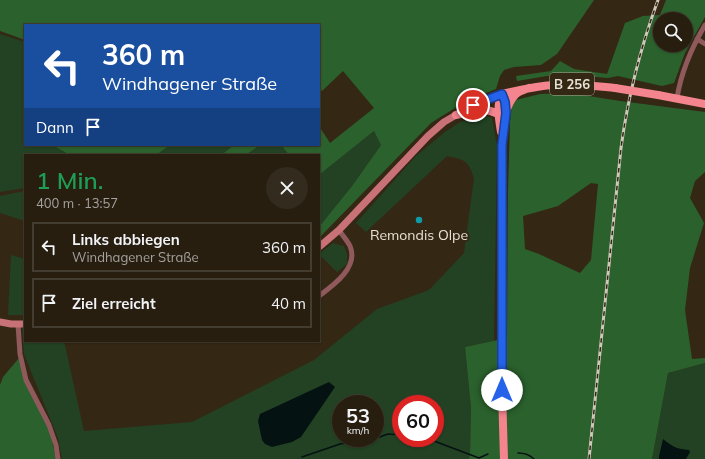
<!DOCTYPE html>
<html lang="de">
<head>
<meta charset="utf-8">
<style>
	body { margin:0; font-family:Mulish,sans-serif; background:#332b1e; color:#f1f3f6; height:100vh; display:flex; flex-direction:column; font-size:15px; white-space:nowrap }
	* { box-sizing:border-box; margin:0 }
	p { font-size:13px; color:#a4a29f }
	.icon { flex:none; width:22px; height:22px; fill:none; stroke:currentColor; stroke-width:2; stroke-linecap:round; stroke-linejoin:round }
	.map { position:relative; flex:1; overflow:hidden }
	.drawer { position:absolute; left:24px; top:154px; width:296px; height:188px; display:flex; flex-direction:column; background:#271e10; border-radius:0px; box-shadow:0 1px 3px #0004,0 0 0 1px #433c30 }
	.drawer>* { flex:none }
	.guide { position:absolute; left:24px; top:24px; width:296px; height:122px; border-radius:0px; box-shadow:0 1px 3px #0004,0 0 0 1px #433c30; background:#1a4fa0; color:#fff; overflow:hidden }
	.tools { position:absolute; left:653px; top:12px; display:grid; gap:8px }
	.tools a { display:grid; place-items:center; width:40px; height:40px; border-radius:50%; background:#271e10; box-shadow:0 1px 3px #0004,0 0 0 1px #433c30; font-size:20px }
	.speed { position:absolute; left:332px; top:395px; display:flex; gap:8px; font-size:20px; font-weight:700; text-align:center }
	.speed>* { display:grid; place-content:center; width:52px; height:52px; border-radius:50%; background:#271e10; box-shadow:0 1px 3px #0004,0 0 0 1px #433c30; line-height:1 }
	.speed small { font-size:10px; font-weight:400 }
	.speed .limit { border:6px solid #d22; background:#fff; color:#111 }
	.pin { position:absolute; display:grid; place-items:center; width:34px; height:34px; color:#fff; margin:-17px; border:2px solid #fff; border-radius:50%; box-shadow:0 1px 4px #0007 }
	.me { position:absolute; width:44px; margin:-22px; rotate:0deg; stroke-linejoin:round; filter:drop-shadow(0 0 3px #0008) }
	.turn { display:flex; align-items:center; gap:14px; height:84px; padding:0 12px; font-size:18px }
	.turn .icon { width:52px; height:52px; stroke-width:2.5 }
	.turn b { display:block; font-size:28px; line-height:34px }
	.then { display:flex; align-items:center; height:38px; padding:0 12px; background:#0003; gap:8px; font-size:15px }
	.round { display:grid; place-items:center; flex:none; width:42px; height:42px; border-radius:21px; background:#332b1e }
	.summary { display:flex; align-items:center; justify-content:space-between; height:68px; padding:0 12px }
	h1 { font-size:24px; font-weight:600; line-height:30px; color:#1e9e55 }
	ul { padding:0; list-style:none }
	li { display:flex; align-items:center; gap:12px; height:50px; margin:0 8px 6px; padding:0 4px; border:2px solid #433c30; border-radius:0px }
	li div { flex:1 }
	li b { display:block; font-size:15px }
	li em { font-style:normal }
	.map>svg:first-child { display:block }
	.green { fill:#224223; fill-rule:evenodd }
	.forest { fill:#2b612d; fill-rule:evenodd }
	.water { fill:#051212 }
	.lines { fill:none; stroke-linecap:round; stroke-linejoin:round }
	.stream { stroke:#051212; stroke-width:1.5 }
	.minor { stroke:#90595c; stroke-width:5 }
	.secondary { stroke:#c87278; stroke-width:7 }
	.primary { stroke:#f4848d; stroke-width:8 }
	.rail-casing { stroke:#cec7ba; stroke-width:3 }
	.rail { stroke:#342815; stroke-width:1.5; stroke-dasharray:4.5; stroke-linecap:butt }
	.primary-bridge { stroke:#f4848d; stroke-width:8 }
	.route-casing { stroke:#184099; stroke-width:10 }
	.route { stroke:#2563eb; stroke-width:7 }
	.culture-dot { fill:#0f9aa8; stroke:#342815; stroke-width:1.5 }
	.labels { text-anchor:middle; stroke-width:4; stroke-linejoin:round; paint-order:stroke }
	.shield { fill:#342815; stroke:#b3aa9c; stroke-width:1 }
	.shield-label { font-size:13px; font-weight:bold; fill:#e9e2d6 }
	.poi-label { font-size:14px; fill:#e9e2d6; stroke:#342815 }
</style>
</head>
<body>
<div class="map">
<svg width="705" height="459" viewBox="0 0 705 459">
	<rect width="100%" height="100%" fill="#342815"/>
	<path class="green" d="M 0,34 L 25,42 L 25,145 L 52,145 L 70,155 L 25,155 L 25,188 L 0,192 Z
		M 483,115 L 492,118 L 497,146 L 494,341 L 465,347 L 471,408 L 470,454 L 469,459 L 62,459 L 58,438 L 24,354 L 22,328 L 25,327 L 25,341 L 64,341 L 84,431 L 192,422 L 314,360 L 377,309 L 429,290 L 464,253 L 474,178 C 468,160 465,160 447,156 L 366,232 L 356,223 L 416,156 L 445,132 L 460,122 ZM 341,404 L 375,404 L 375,438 L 341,438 ZM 401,404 L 435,404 L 435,438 L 401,438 Z
		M 374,131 L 381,145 L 352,186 L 319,227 L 319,175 Z
		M 170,145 L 234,145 L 221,155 L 155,155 L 159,153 Z
		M 260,145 L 281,145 L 289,155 L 246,155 Z
		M 25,191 L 25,221 L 0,213 L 0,196 Z
		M 333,243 L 344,246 L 347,254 L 347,264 L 337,272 L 322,257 L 319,259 L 319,254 Z
		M 11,255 L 25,259 L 25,315 L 8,315 Z
		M 705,363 L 705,459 L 652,459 L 668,373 Z"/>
	<path class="forest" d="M 0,0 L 594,0 L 557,54 L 541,65 L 514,67 L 504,70 L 500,76 L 496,89 L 466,101 L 431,123 L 319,238 L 319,227 L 352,186 L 381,145 L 374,131 L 319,175 L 319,155 L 289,155 L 281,145 L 319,145 L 319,126 L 330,143 L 374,108 L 343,71 L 322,91 L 319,88 L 319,25 L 25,25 L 25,40 L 0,31 Z
		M 666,0 L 705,0 L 705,17 L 685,53 L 674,83 L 662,86 L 618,76 L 608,78 L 574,75 L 547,76 L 517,81 L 516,76 L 551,71 L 560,61 L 574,69 L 607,74 L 625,23 L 643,16 L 660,15 ZM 660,19 L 686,19 L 686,45 L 660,45 Z
		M 570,93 L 620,101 L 705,112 L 705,172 L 695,181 L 690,198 L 704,223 L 690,268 L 685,310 L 692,359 L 705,358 L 705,363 L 668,373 L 652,459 L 469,459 L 470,454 L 471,408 L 465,347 L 507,338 L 508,191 L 510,122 L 512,105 L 516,100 L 540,94 ZM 591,183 L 598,184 L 591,260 L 580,273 L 539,254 L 525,249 L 523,216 L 558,206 Z
		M 52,145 L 170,145 L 159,153 L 155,155 L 70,155 Z
		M 234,145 L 260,145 L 246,155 L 221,155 Z
		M 19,358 L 51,435 L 56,459 L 0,459 L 0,385 L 3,377 Z"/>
	<path class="water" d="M 329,382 L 335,387 L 301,437 L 292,442 L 272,447 L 265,444 L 262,440 L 258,421 L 260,414 Z
		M 663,439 C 673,447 677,449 689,450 L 690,452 L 686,459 L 659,459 L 659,456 Z"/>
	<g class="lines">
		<path class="stream" d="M 426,438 L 479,458 L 488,454
			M 518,453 C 524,453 529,454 534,459
			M 302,457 L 340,444 L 360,440 L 371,440 L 388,434 L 401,435"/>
		<path class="minor" d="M 697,39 L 705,44
			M 677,98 C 681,73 692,47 705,25
			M 319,296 C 334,285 359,267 350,246 C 347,240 342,235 339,230
			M 18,324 L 20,354 L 26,380 L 49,425 L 56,445 L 58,459"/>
		<path class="secondary" d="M 319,247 L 339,230 L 428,136 L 444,122 L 473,105 L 502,94
			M 0,322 L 11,324 L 25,324"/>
		<path class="primary" d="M 502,94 C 519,90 536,86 554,85 C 574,83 595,86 615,88
			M 658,95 L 705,104
			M 456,115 C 472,112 483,106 498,114
			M 501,132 C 499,119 496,106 502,94
			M 504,459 L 502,390 L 502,145 C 504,129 503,108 515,95 C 519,91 524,90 529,88"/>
		<g class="rail-casing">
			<path id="rail" d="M 589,459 L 621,148 C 628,96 640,49 658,0"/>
		</g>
		<use href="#rail" class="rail"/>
		<path class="primary-bridge" d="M 615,88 L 658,95"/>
	</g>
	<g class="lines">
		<g class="route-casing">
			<path id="route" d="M 473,105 L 502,94 L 505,102 L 506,113 L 502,145 L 502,390"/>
		</g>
		<use href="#route" class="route"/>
	</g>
	<circle class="culture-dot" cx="419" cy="220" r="4"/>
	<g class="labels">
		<rect class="shield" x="550" y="73" width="44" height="22" rx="3"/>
		<g class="shield-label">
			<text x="572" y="89">B 256</text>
		</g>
		<g class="poi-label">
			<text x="419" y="240">Remondis Olpe</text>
		</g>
	</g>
</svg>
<div class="tools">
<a><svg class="icon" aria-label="search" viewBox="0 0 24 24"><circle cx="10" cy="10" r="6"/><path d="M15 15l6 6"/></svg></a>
</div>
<div class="speed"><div>53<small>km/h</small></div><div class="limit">60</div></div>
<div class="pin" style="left:473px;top:105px;background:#d93025"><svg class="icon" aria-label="arrive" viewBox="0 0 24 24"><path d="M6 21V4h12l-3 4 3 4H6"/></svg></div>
<svg class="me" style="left:502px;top:390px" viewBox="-20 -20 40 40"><circle r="19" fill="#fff"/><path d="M0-13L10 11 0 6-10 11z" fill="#2563eb"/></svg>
<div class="guide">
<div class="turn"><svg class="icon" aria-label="left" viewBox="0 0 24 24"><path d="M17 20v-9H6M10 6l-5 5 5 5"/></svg><div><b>360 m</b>Windhagener Straße</div></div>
<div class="then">Dann<svg class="icon" aria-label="arrive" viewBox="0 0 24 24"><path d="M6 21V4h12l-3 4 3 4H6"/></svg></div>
</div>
<section class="drawer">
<div class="summary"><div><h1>1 Min.</h1><p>400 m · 13:57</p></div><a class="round"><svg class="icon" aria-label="close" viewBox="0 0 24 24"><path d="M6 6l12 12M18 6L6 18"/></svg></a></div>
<ul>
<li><svg class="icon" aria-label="left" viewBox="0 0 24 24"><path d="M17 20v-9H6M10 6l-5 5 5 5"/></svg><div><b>Links abbiegen</b><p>Windhagener Straße</p></div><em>360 m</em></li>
<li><svg class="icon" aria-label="arrive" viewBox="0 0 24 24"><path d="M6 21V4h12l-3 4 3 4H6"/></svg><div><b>Ziel erreicht</b></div><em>40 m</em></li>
</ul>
</section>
</div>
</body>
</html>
